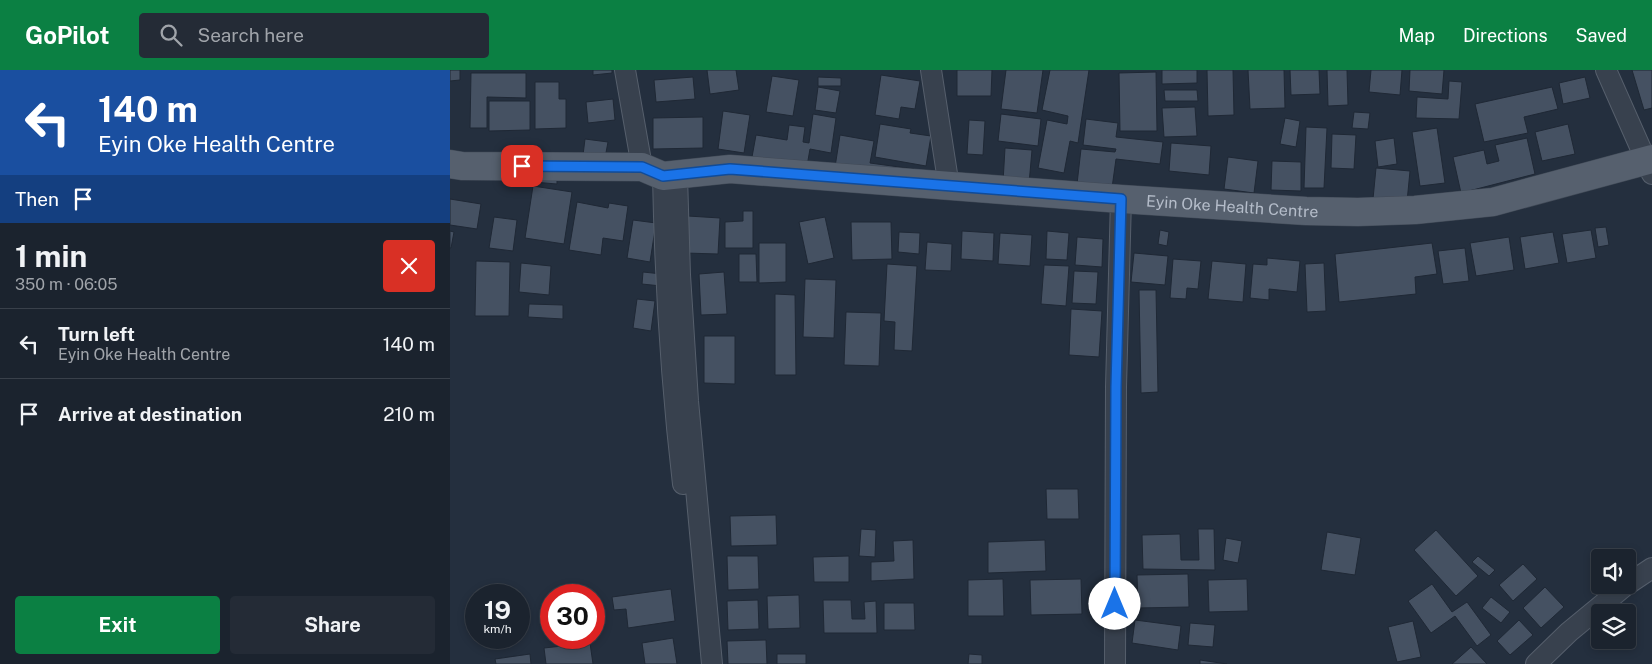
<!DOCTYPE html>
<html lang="en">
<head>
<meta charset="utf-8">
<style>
	body { margin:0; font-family:"Public Sans",sans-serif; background:#242b36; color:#f1f3f6; height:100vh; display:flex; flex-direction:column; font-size:19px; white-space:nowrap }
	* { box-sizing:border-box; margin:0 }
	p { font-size:16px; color:#a0a4aa }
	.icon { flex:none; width:28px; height:28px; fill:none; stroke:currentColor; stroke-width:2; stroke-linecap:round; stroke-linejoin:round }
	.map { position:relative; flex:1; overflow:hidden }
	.details { display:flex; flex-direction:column; background:#1b232e; width:450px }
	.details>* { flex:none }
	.banner { background:#1a4fa0; color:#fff; overflow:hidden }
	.tools { position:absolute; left:1141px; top:479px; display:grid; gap:10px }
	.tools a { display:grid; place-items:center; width:45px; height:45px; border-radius:5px; background:#1b232e; box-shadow:0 2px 8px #0003,0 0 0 1px #39404a; font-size:25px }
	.speed { position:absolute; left:15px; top:514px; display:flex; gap:10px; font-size:25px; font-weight:700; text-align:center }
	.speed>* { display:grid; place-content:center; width:65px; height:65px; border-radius:50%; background:#1b232e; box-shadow:0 2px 8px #0003,0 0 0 1px #39404a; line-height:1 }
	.speed small { font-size:12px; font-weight:400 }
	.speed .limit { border:8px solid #d22; background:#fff; color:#111 }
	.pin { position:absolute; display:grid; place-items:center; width:42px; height:42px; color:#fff; margin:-21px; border-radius:10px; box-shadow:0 2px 8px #0006 }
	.me { position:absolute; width:55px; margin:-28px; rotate:0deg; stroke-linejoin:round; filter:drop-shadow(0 0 4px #0008) }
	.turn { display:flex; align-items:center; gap:18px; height:105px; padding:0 15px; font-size:22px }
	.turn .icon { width:65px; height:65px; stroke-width:2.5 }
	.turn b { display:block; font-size:35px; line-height:42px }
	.then { display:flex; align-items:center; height:48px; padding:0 15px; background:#0003; gap:10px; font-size:19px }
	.round { display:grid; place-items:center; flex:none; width:52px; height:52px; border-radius:5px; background:#242b36 }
	.summary { display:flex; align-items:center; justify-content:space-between; height:85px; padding:0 15px }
	h1 { font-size:30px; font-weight:700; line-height:38px }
	.primary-button { display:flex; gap:10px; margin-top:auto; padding:10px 15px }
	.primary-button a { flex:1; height:58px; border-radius:5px; background:#0b8043; color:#fff; font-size:20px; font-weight:700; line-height:58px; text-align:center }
	.primary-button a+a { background:#242b36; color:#f1f3f6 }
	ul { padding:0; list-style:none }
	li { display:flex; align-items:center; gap:15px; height:70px; padding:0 15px; border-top:1px solid #39404a }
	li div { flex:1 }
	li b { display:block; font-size:19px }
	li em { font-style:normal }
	header { display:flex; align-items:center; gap:30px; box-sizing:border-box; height:70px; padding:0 25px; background:#0b8043; color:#fff }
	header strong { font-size:24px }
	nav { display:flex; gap:28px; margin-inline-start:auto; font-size:18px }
	.search { width:350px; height:45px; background:#242b36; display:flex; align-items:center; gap:12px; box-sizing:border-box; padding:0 18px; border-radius:5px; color:#a0a4aa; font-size:19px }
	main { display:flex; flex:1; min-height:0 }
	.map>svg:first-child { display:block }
	.building { fill:#455162; stroke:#1f2835 }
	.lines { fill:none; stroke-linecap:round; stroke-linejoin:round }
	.street-casing { stroke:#565f6c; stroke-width:22 }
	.primary-casing { stroke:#414a57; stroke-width:29 }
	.street { stroke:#38414e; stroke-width:20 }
	.primary { stroke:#56606e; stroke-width:28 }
	.route-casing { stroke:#114b97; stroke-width:12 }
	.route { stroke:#1a73e8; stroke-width:9 }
	.labels { text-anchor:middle; stroke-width:4; stroke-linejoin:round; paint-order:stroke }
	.street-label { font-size:16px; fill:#b4bcc9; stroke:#1d2633 }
</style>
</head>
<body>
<header>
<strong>GoPilot</strong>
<div class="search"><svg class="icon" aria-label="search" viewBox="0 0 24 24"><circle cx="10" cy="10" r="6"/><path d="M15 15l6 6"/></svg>Search here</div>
<nav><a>Map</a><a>Directions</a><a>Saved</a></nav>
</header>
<main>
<section class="details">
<div class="banner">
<div class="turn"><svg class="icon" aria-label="left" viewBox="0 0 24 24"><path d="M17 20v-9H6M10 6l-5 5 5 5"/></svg><div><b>140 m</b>Eyin Oke Health Centre</div></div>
<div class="then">Then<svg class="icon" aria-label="arrive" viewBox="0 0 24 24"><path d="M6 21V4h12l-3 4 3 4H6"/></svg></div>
</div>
<div class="summary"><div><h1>1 min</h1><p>350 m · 06:05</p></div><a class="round" style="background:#d93025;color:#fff"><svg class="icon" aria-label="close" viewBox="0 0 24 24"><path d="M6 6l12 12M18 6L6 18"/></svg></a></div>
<ul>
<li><svg class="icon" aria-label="left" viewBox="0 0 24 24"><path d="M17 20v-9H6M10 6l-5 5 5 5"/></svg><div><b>Turn left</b><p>Eyin Oke Health Centre</p></div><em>140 m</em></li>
<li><svg class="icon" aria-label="arrive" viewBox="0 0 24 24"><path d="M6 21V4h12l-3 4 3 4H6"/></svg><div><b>Arrive at destination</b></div><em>210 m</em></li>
</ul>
<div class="primary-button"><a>Exit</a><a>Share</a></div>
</section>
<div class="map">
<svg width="1202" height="594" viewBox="0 0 1202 594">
	<rect width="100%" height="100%" fill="#242f3e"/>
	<path class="building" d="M 0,0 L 10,0 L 10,10 L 0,11 Z
		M 143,0 L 162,0 L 162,3 L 143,5 Z
		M 257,0 L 286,0 L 289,20 L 260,24 Z
		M 507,0 L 542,0 L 541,26 L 507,26 Z
		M 556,0 L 593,0 L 587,43 L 551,39 Z
		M 600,0 L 639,0 L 628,73 L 620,71 L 614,103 L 588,98 L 597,50 L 617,54 L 618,46 L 592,40 Z
		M 712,0 L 747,0 L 747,13 L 712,14 Z
		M 757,0 L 783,0 L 784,45 L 758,46 Z
		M 798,0 L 834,0 L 835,38 L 800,39 Z
		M 840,0 L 869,0 L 870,24 L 841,25 Z
		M 877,0 L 897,0 L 898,35 L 878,36 Z
		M 921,0 L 952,0 L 950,25 L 919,22 Z
		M 960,0 L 994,0 L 992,24 L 959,21 Z
		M 1182,0 L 1202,0 L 1202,38 L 1194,40 Z
		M 706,2 L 707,61 L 670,61 L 669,3 Z
		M 21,3 L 76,3 L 76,28 L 37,27 L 37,58 L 20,58 Z
		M 431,5 L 470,11 L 465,39 L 451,37 L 449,49 L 425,45 Z
		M 322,6 L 349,10 L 343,46 L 316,42 Z
		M 243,7 L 245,29 L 206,32 L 204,10 Z
		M 368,7 L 391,8 L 391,16 L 368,16 Z
		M 1135,7 L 1140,28 L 1113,34 L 1109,13 Z
		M 999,11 L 1012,12 L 1009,49 L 966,48 L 967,27 L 998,29 Z
		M 85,12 L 109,12 L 109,29 L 116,29 L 116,58 L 85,59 Z
		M 368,17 L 390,21 L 386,43 L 365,40 Z
		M 1102,17 L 1108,39 L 1074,47 L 1078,63 L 1034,72 L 1025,34 Z
		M 714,20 L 747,20 L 748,31 L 715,31 Z
		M 163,29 L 165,50 L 138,53 L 136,32 Z
		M 39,31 L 80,31 L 80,60 L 39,61 Z
		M 745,37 L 747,66 L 714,67 L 712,38 Z
		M 273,41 L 300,45 L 294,83 L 268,79 Z
		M 904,42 L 920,43 L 918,59 L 902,58 Z
		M 363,44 L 386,48 L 381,83 L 360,79 L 357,96 L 302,87 L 306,65 L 337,70 L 339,55 L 355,57 L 353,72 L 359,73 Z
		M 551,44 L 591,49 L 588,76 L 548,71 Z
		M 253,47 L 253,78 L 203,79 L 203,48 Z
		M 835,48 L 850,51 L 846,77 L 830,74 Z
		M 636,49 L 668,53 L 666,67 L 713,72 L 710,94 L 666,89 L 662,118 L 627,114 L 631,79 L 665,82 L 666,79 L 633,75 Z
		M 519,50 L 535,51 L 533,85 L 517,84 Z
		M 430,54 L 461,59 L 460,63 L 481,66 L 476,96 L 425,87 Z
		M 1118,54 L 1125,84 L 1092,91 L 1085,62 Z
		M 856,57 L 877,58 L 874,118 L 854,118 Z
		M 987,58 L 995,113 L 970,116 L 962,62 Z
		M 882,64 L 906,65 L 904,99 L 881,98 Z
		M 390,65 L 424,71 L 420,93 L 464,99 L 385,97 Z
		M 944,68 L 947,94 L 928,97 L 925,71 Z
		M 1077,68 L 1085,104 L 1011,123 L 1003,87 L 1034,80 L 1037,94 L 1049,91 L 1045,75 Z
		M 135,69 L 158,72 L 155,88 L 133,85 Z
		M 721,73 L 761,76 L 759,105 L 719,101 Z
		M 555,78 L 582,80 L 579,114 L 553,112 Z
		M 778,87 L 808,91 L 804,123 L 774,119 Z
		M 822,91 L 851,92 L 851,121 L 821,120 Z
		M 926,98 L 960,101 L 957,132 L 923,129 Z
		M 83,103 L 107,105 L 107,114 L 83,112 Z
		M 83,116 L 122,122 L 114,174 L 75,168 Z
		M 0,129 L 31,134 L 27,159 L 0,155 Z
		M 127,132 L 158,138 L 159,133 L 178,136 L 173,171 L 153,168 L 151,185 L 119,180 Z
		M 293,141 L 303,141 L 303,178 L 275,178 L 275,152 L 293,151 Z
		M 238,146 L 270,148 L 268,184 L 235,183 Z
		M 44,147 L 67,150 L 63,181 L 39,178 Z
		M 375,147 L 384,188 L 358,194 L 349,152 Z
		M 183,150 L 206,153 L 200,192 L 177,188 Z
		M 401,152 L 441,152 L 442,189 L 402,190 Z
		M 1156,157 L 1159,175 L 1148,177 L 1145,158 Z
		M 710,160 L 719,162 L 717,176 L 708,174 Z
		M 1141,160 L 1146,188 L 1117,193 L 1112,164 Z
		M 0,161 L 4,162 L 1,178 L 0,178 Z
		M 512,161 L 544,163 L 543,191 L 511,189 Z
		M 597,161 L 619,163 L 617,190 L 596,189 Z
		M 449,162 L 470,163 L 469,184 L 448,182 Z
		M 1103,162 L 1109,193 L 1075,199 L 1070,167 Z
		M 550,163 L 582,165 L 580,196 L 548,194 Z
		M 627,167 L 653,169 L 652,197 L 625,195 Z
		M 1059,167 L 1064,200 L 1026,206 L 1020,173 Z
		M 477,172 L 502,174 L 501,201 L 475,200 Z
		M 309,173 L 336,173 L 336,212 L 309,213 Z
		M 982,173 L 987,204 L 965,207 L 966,224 L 889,232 L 885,184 Z
		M 1015,178 L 1019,211 L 993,214 L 988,181 Z
		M 684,183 L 718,186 L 715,215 L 681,212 Z
		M 289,184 L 306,184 L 307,212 L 289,212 Z
		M 817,188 L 850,191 L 847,222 L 819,219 L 819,230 L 800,228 L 803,194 L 817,195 Z
		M 723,189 L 751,191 L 748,219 L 737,218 L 736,229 L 720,228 Z
		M 26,191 L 60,192 L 59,246 L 25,246 Z
		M 762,191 L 796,194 L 793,232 L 758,229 Z
		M 71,193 L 101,196 L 99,225 L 69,222 Z
		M 874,193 L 876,241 L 857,242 L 855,194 Z
		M 437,194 L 467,196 L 462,281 L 444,280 L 445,252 L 434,251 Z
		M 594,195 L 619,196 L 616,236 L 591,234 Z
		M 624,201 L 648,202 L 646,234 L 622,233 Z
		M 193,202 L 212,204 L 211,216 L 192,214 Z
		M 274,202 L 277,244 L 251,245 L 249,204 Z
		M 355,209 L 386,210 L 384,268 L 353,267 Z
		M 689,220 L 706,220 L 708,322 L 691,323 Z
		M 325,224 L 345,225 L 346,305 L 325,305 Z
		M 187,229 L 205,231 L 201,261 L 183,258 Z
		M 79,234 L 113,235 L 113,249 L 78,247 Z
		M 621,239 L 652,241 L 649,287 L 619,285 Z
		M 396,242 L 431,243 L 429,296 L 394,295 Z
		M 254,266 L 285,266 L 285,314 L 254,313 Z
		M 596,419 L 628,419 L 629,449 L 597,449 Z
		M 326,445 L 327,475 L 281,476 L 280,446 Z
		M 411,459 L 426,460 L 425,487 L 409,486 Z
		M 748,459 L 764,459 L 765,500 L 693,499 L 692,465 L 730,464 L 731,490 L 749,490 Z
		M 986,460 L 1028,506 L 1006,526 L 964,480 Z
		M 877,462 L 911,468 L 905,505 L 871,500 Z
		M 776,468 L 792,471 L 788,493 L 773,490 Z
		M 463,470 L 464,509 L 421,511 L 421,492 L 444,491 L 443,471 Z
		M 595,470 L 596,501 L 538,503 L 538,472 Z
		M 277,486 L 308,486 L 309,519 L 278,520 Z
		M 399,486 L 399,512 L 364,512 L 363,487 Z
		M 1028,486 L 1045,500 L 1039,506 L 1022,492 Z
		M 1073,494 L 1087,509 L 1063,531 L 1049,515 Z
		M 738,504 L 739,537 L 688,538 L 687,505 Z
		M 553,509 L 554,546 L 518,546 L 518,510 Z
		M 631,509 L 632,544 L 581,545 L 580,510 Z
		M 797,509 L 798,541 L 759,542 L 758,510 Z
		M 982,514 L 1002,542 L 1017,532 L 1041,565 L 1027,576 L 1005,546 L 981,563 L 958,531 Z
		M 1095,517 L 1114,537 L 1091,558 L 1073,538 Z
		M 221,519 L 225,551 L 178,558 L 176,539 L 164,540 L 162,527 Z
		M 349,525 L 350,558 L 318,559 L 317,526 Z
		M 1041,527 L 1060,542 L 1051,553 L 1032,538 Z
		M 308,530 L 309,559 L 278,560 L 277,531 Z
		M 373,530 L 401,530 L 402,549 L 415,549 L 414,532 L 426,531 L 427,563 L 374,563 Z
		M 434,533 L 464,533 L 465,560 L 434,560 Z
		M 685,550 L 731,556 L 728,580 L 682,573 Z
		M 1069,550 L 1083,565 L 1060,585 L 1047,571 Z
		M 963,551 L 971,587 L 947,592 L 938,557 Z
		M 740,553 L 765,555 L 763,577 L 738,575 Z
		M 223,568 L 227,594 L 195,594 L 192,573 Z
		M 316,570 L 317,594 L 278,594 L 277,571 Z
		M 140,573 L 143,594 L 96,594 L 94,578 Z
		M 1021,577 L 1037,594 L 1002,594 Z
		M 80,584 L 81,594 L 46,594 L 45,589 Z
		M 327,584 L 356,584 L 356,594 L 327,594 Z
		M 519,584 L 532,585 L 532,594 L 518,594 Z
		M 750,590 L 777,594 L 750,594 Z"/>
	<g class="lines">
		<g class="street-casing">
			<path id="street" d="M 175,0 L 192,97
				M 481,0 L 499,117
				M 1156,0 L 1202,104
				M 213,106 C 215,209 221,311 233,414
				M 227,106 L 230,205 L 238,331 L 262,594
				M 1178,514 L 1202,498
				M 665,594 L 666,317 L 671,129
				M 1086,594 L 1119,562 L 1176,515"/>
		</g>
		<g class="primary-casing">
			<g id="primary">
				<path id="s1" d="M 0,94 L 12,96 L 192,97 L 213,106 L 280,99 L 671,129 L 856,141 L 908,142 L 965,140 L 1043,132 L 1202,89"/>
			</g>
		</g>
		<use href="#street" class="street"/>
		<use href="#primary" class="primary"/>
	</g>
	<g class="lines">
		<g class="route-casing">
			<path id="route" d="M 72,96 L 192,97 L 213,106 L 280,99 L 671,129 L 666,317 L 665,534"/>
		</g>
		<use href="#route" class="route"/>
	</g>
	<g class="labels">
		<g class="street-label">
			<text dy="6" stroke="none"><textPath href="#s1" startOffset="786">Eyin Oke Health Centre</textPath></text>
		</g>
	</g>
</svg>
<div class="tools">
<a><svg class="icon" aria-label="sound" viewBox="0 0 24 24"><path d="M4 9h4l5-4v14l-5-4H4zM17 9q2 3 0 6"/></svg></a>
<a><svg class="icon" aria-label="layers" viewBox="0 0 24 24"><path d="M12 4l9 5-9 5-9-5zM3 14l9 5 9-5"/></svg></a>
</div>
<div class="speed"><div>19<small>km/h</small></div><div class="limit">30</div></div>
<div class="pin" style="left:72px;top:96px;background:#d93025"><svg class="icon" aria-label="arrive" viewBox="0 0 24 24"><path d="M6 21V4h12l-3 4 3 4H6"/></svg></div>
<svg class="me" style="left:665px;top:534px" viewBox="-20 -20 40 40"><circle r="19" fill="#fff"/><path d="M0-13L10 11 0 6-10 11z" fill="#1a73e8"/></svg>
</div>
</main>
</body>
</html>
